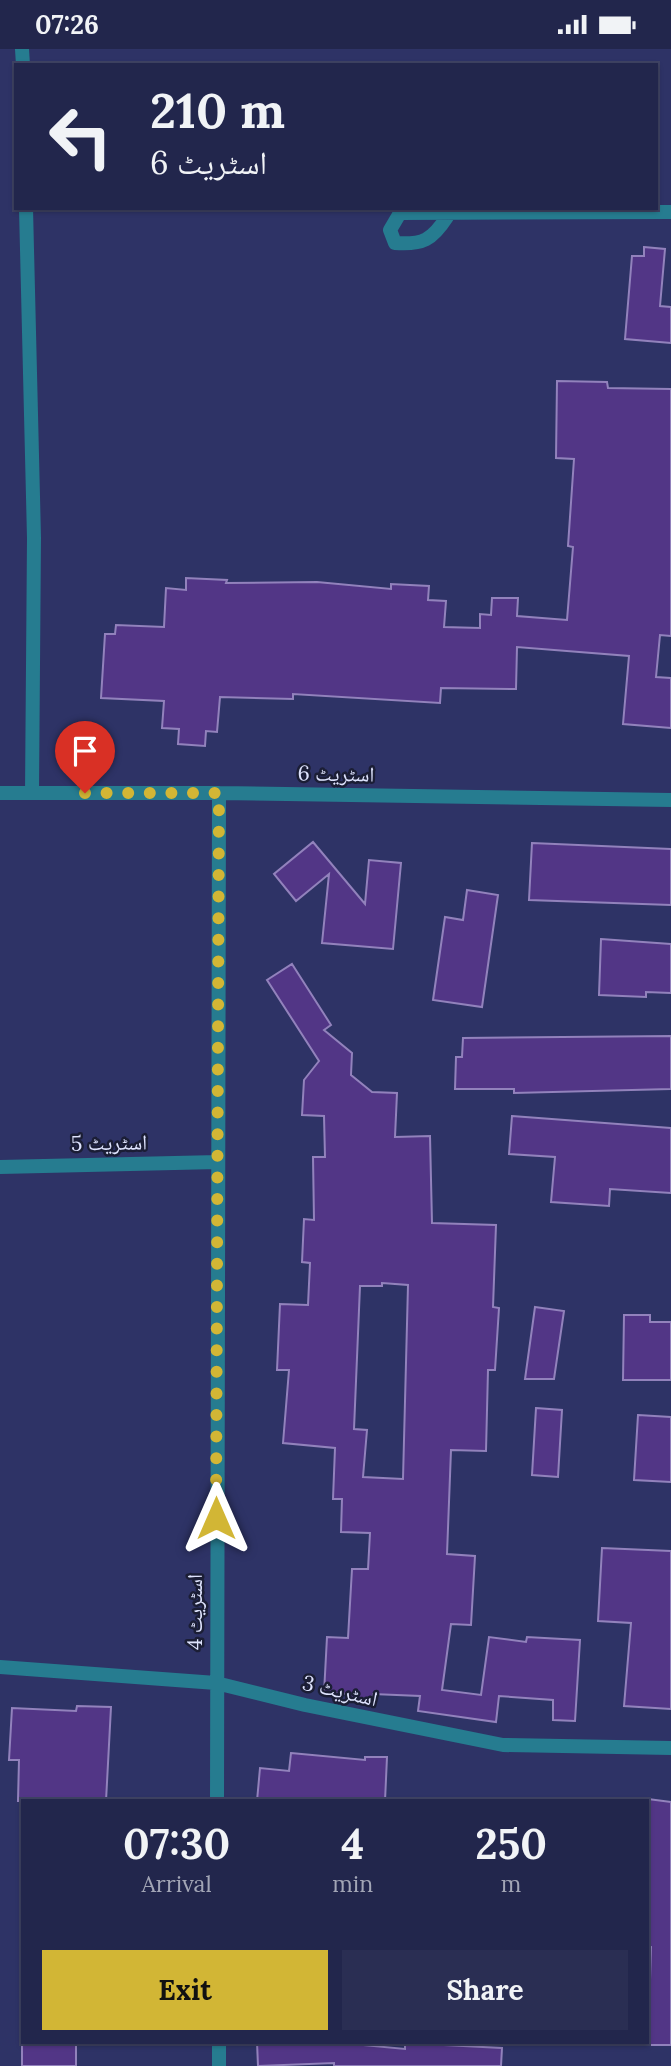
<!DOCTYPE html>
<html lang="en">
<head>
<meta charset="utf-8">
<style>
	body { margin:0; font-family:Lora,"Noto Naskh Arabic",serif; background:#2a2e53; color:#f1f3f6; height:100vh; display:flex; flex-direction:column; font-size:26px; white-space:nowrap }
	* { box-sizing:border-box; margin:0 }
	p { font-size:23px; color:#a2a5b5 }
	.icon { flex:none; width:38px; height:38px; fill:none; stroke:currentColor; stroke-width:2; stroke-linecap:round; stroke-linejoin:round }
	.map { position:relative; flex:1; overflow:hidden }
	.panel { position:absolute; left:21px; top:1750px; width:628px; height:245px; display:flex; flex-direction:column; background:#22264c; border-radius:0px; box-shadow:0 2px 5px #0004,0 0 0 2px #3f4364 }
	.panel>* { flex:none }
	.top-card { position:absolute; left:14px; top:14px; width:644px; height:147px; border-radius:0px; box-shadow:0 2px 5px #0004,0 0 0 2px #3f4364; background:#22264c; color:#f1f3f6; overflow:hidden }
	.pin { position:absolute; display:grid; place-items:center; width:60px; height:60px; color:#fff; margin:-72px -30px; border-radius:50% 50% 50% 0; rotate:-45deg; box-shadow:0 0 7px #0007 }
	.pin .icon { rotate:45deg }
	.me { position:absolute; width:77px; margin:-38px; rotate:0deg; stroke-linejoin:round; filter:drop-shadow(0 0 5px #0008) }
	.turn { display:flex; align-items:center; gap:24px; height:147px; padding:0 21px; font-size:32px }
	.turn .icon { width:91px; height:91px; stroke-width:2.5 }
	.turn b { display:block; font-size:49px; line-height:60px }
	.eta { display:flex; justify-content:space-evenly; align-items:center; height:119px; text-align:center }
	.eta b { font-size:42px; font-weight:700; line-height:49px }
	.primary-button { display:flex; gap:14px; margin-top:auto; padding:14px 21px }
	.primary-button a { flex:1; height:80px; border-radius:0px; background:#d2b635; color:#111; font-size:28px; font-weight:700; line-height:80px; text-align:center }
	.primary-button a+a { background:#2a2e53; color:#f1f3f6 }
	.status { display:flex; justify-content:space-between; align-items:center; height:49px; padding:0 35px; background:#22264c; direction:ltr }
	.status svg { height:19px; fill:currentColor }
	.map>svg:first-child { display:block }
	.building { fill:#523686; stroke:#9282bc; stroke-width:2; fill-rule:evenodd }
	.lines { fill:none; stroke-linecap:round; stroke-linejoin:round }
	.street { stroke:#267c90; stroke-width:14 }
	.route { stroke:#d2b635; stroke-width:12; stroke-dasharray:0 21.6 }
	.labels { text-anchor:middle; stroke-width:5; stroke-linejoin:round; paint-order:stroke }
	.street-label { font-size:21px; fill:#dee3fd; stroke:#1b1e35 }
</style>
</head>
<body>
<div class="status"><b>07:26</b><svg viewBox="0 0 49 12"><path d="M0 12V9h3v3zM5 12V6h3v6zM10 12V3h3v9zM15 12V0h3v12zM26 1h20v11H26zM47 4h2v5h-2z"/></svg></div>
<div class="map">
<svg width="671" height="2017" viewBox="0 0 671 2017">
	<rect width="100%" height="100%" fill="#2e3366"/>
	<path class="building" d="M 644,198 L 665,200 L 660,257 L 671,258 L 671,294 L 625,290 L 632,207 L 644,207 Z
		M 557,332 L 607,333 L 608,339 L 671,340 L 671,587 L 660,586 L 656,628 L 671,629 L 671,679 L 623,675 L 629,607 L 517,598 L 516,640 L 441,639 L 440,654 L 293,645 L 293,650 L 220,648 L 217,683 L 206,682 L 205,697 L 178,695 L 179,680 L 162,679 L 164,652 L 101,649 L 105,585 L 115,585 L 116,576 L 164,578 L 166,539 L 186,541 L 186,529 L 227,531 L 226,534 L 317,533 L 391,540 L 391,535 L 429,537 L 428,551 L 446,552 L 444,578 L 480,579 L 480,565 L 491,566 L 492,549 L 518,549 L 517,567 L 567,571 L 573,498 L 568,497 L 574,410 L 556,409 Z
		M 313,793 L 365,855 L 369,811 L 401,814 L 393,900 L 322,894 L 329,825 L 296,852 L 274,825 Z
		M 532,794 L 671,800 L 671,856 L 529,851 Z
		M 467,841 L 498,846 L 482,958 L 433,951 L 445,868 L 463,871 Z
		M 601,890 L 671,895 L 671,944 L 646,943 L 646,948 L 599,946 Z
		M 292,915 L 331,976 L 324,981 L 352,1004 L 351,1026 L 372,1043 L 397,1044 L 395,1088 L 430,1087 L 432,1174 L 496,1176 L 493,1258 L 499,1259 L 495,1321 L 488,1321 L 486,1402 L 451,1401 L 447,1505 L 475,1507 L 471,1576 L 451,1575 L 442,1641 L 481,1646 L 489,1588 L 526,1593 L 527,1588 L 580,1591 L 575,1672 L 553,1671 L 553,1651 L 499,1647 L 496,1673 L 418,1662 L 420,1647 L 373,1645 L 372,1653 L 349,1652 L 350,1645 L 324,1644 L 327,1588 L 348,1589 L 352,1520 L 368,1520 L 370,1484 L 341,1483 L 342,1450 L 333,1450 L 335,1399 L 283,1394 L 289,1321 L 277,1321 L 280,1255 L 308,1256 L 310,1214 L 302,1213 L 304,1170 L 314,1171 L 313,1108 L 325,1108 L 324,1067 L 302,1066 L 304,1031 L 319,1012 L 267,931 ZM 382,1234 L 408,1236 L 403,1430 L 363,1428 L 367,1381 L 354,1380 L 360,1237 L 382,1237 Z
		M 671,987 L 671,1040 L 514,1044 L 514,1040 L 455,1040 L 456,1008 L 462,1008 L 463,989 Z
		M 512,1067 L 671,1079 L 671,1144 L 610,1140 L 609,1157 L 551,1153 L 555,1108 L 509,1105 Z
		M 535,1258 L 564,1262 L 554,1330 L 525,1330 Z
		M 624,1266 L 650,1266 L 650,1273 L 671,1273 L 671,1331 L 623,1331 Z
		M 536,1359 L 562,1361 L 558,1428 L 532,1426 Z
		M 638,1366 L 671,1368 L 671,1433 L 634,1431 Z
		M 602,1499 L 671,1502 L 671,1660 L 624,1657 L 631,1574 L 598,1572 Z
		M 77,1657 L 111,1658 L 106,1752 L 18,1752 L 19,1711 L 9,1711 L 12,1659 L 76,1662 Z
		M 291,1704 L 365,1711 L 365,1708 L 387,1708 L 385,1752 L 257,1752 L 260,1719 L 289,1722 Z
		M 648,1750 L 671,1753 L 671,1996 L 648,1996 L 651,1898 L 648,1897 Z
		M 257,1993 L 331,1993 L 405,2000 L 405,1994 L 502,1999 L 501,2017 L 334,2017 L 334,2014 L 258,2017 Z
		M 22,1995 L 76,1995 L 76,2017 L 22,2017 Z"/>
	<g class="lines">
		<path class="street" d="M 22,0 L 23,16
			M 26,159 L 34,489 L 32,744
			M 447,168 C 432,191 423,196 395,194 L 390,181 L 400,164 L 671,163
			M 0,744 L 219,744 L 671,751
			M 0,1118 L 218,1113
			M 0,1618 L 216,1634 L 305,1656 L 503,1696 L 671,1699
			M 217,1752 L 219,744
			M 219,1993 L 219,2017"/>
	</g>
	<g class="lines">
		<path class="route" d="M 85,744 L 219,744 L 216,1469"/>
	</g>
	<g class="labels">
		<g class="street-label">
			<text transform="translate(336 725) rotate(1)" y="7">اسٹریٹ 6</text>
			<text transform="translate(109 1094) rotate(-1)" y="7">اسٹریٹ 5</text>
			<text transform="translate(195 1563) rotate(-90)" y="7">اسٹریٹ 4</text>
			<text transform="translate(340 1642) rotate(13)" y="7">اسٹریٹ 3</text>
		</g>
	</g>
</svg>
<div class="pin" style="left:85px;top:744px;background:#d93025"><svg class="icon" aria-label="arrive" viewBox="0 0 24 24"><path d="M6 21V4h12l-3 4 3 4H6"/></svg></div>
<svg class="me" style="left:216px;top:1469px" viewBox="-20 -20 40 40"><path d="M0-17L14 15 0 8-14 15z" fill="#d2b635" stroke="#fff" stroke-width="4"/></svg>
<div class="top-card">
<div class="turn"><svg class="icon" aria-label="left" viewBox="0 0 24 24"><path d="M17 20v-9H6M10 6l-5 5 5 5"/></svg><div><b>210 m</b>اسٹریٹ 6</div></div>
</div>
<section class="panel">
<div class="eta">
<div><b>07:30</b><p>Arrival</p></div>
<div><b>4</b><p>min</p></div>
<div><b>250</b><p>m</p></div>
</div>
<div class="primary-button"><a>Exit</a><a>Share</a></div>
</section>
</div>
</body>
</html>
